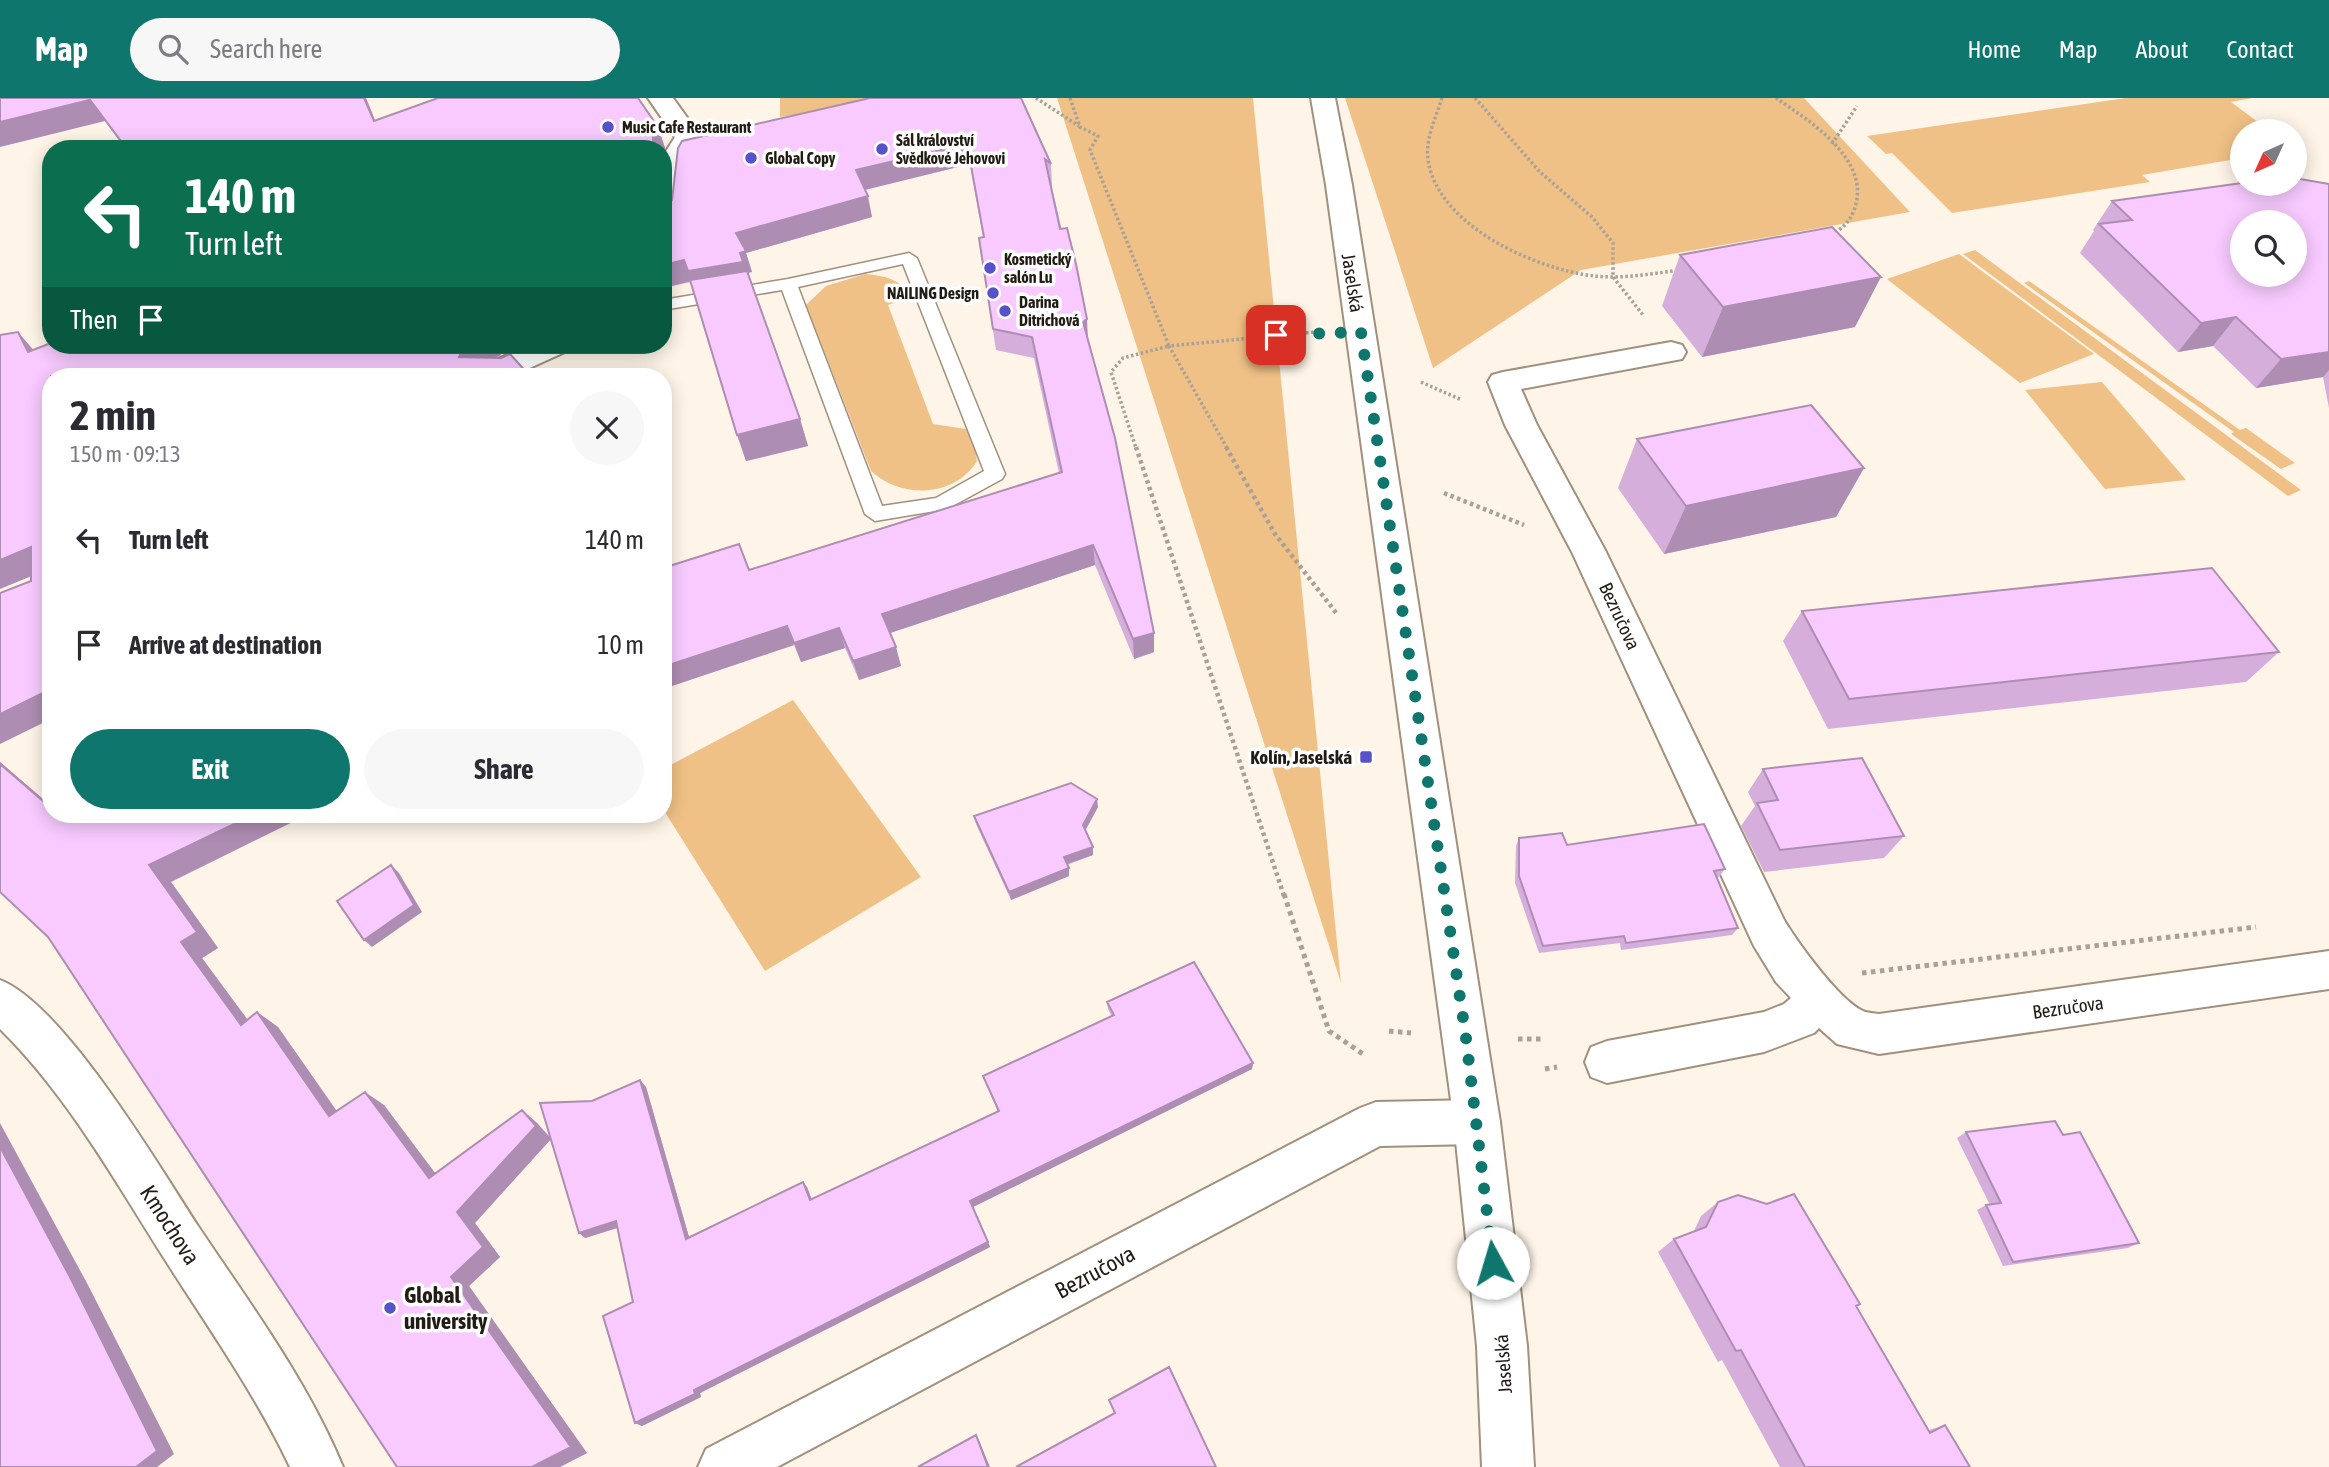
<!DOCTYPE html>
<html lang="en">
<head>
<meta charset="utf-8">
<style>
	body { margin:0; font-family:"Asap Condensed",sans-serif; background:#f7f7f7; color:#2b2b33; height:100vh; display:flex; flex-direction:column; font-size:26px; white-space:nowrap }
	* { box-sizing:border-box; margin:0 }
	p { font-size:23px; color:#7c7c81 }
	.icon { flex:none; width:38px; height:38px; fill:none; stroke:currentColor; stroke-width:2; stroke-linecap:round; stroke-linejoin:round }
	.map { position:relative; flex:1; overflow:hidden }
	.drawer { position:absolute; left:42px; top:270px; width:630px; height:455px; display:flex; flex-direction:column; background:#fff; border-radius:28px; box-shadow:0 4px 18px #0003 }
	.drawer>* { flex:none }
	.guide { position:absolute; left:42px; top:42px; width:630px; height:214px; border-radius:28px; box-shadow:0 4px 18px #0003; background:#0b6e4f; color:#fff; overflow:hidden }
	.needle { width:46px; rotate:225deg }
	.fabs { position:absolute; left:2230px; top:21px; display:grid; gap:14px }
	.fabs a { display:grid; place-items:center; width:77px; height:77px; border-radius:50%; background:#fff; box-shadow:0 4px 18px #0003; font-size:35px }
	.pin { position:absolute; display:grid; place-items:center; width:60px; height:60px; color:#fff; margin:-30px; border-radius:14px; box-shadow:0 4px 10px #0006 }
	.me { position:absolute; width:77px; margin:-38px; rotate:354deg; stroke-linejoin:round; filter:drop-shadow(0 0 5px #0008) }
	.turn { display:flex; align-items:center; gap:24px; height:147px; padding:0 28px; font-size:32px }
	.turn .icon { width:91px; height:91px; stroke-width:2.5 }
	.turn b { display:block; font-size:49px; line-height:60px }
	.then { display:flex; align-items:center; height:66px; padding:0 28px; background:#0003; gap:14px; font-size:26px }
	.round { display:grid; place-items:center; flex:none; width:74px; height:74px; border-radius:37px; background:#f7f7f7 }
	.overview { display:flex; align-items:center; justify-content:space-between; height:119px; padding:0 28px }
	h1 { font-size:42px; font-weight:700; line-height:52px }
	.action { display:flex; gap:14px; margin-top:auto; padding:14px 28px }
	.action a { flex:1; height:80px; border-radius:42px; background:#0f766e; color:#fff; font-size:28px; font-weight:700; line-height:80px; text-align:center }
	.action a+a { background:#f7f7f7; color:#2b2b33 }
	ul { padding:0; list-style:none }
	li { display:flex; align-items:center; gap:21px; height:105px; padding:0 28px }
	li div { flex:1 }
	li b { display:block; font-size:26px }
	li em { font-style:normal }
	header { display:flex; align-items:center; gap:42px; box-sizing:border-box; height:98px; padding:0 35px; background:#0f766e; color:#fff }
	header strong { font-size:33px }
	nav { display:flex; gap:38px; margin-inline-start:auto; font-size:24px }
	.search { width:490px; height:63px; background:#f7f7f7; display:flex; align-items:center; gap:18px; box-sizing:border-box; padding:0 24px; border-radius:38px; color:#7c7c81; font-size:26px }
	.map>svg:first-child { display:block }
	.green { fill:#f0c186 }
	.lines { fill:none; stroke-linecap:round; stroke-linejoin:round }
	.service-casing { stroke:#a0907d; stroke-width:3 }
	.minor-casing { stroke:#a0907d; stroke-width:4 }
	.tertiary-casing { stroke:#a0907d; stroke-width:4 }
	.path-far2 { stroke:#a9a196; stroke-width:3.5; stroke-dasharray:2.5 2.5; stroke-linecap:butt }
	.path-far1 { stroke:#a9a196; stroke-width:4.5; stroke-dasharray:3.5 3.5; stroke-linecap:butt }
	.path { stroke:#a9a196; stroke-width:5; stroke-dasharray:4.5 4.5; stroke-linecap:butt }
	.service { fill:#fff; fill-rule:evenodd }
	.minor { fill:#fff; fill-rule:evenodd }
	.tertiary { fill:#fff; fill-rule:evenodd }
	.wall { fill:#d5aedb }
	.shaded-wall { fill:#ae8db2 }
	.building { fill:#f8caff; stroke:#ae8db2; stroke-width:2; fill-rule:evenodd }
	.route { stroke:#0f766e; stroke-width:12; stroke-dasharray:0 21.6 }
	.poi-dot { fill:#5752c9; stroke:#fff; stroke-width:2.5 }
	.labels { text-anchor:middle; stroke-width:7; stroke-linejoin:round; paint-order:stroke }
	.far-poi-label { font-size:16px; font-weight:bold; fill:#221c14; stroke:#fff; text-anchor:start }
	.street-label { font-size:19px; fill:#221c14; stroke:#fff }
	.poi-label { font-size:19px; font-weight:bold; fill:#221c14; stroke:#fff; text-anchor:end }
	.near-street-label { font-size:23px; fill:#221c14; stroke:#fff }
	.near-poi-label { font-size:23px; font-weight:bold; fill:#221c14; stroke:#fff; text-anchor:start }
</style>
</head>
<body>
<header>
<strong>Map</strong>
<div class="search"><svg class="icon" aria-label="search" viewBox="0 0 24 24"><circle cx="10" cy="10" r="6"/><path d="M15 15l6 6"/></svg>Search here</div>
<nav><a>Home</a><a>Map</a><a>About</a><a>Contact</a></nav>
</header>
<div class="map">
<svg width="2329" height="1369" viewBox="0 0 2329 1369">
	<rect width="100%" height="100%" fill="#fef4e7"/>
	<path class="green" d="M 780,0 L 887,0 L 870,6 L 780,19 Z
		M 1057,0 L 1253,0 L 1341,885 Z
		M 1345,0 L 1804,0 L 1910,114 L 1581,172 L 1433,270 Z
		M 2126,0 L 2252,0 L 2231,4 L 2270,33 L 2242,33 L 2242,60 L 2142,77 L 2150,84 L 1952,115 L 1892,55 L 1886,56 L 1867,38 Z
		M 1975,152 L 2301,392 L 2288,398 L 1963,156 Z
		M 1959,156 L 2094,256 L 2020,285 L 1887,181 Z
		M 865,176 C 886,178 899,181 913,198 L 888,207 L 933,326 L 973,332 L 977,363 C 954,400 901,401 871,373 L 806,207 L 826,188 Z
		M 2029,183 L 2240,332 L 2246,330 L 2295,365 L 2281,371 L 2231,336 L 2234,334 L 2024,185 Z
		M 2102,284 L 2186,382 L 2105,391 L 2025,292 Z
		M 793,602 L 921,779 L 765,873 L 663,711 L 663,671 Z"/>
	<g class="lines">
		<g class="service-casing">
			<path id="service" d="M 909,155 L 917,160 L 1005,376 L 1002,381 L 947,411 L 875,423 L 865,416 L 782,192 L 663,212 L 663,202 L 788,181 ZM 903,166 L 984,373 L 936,400 L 882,408 L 798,189 Z"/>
		</g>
		<g class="minor-casing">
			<path id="minor" d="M 648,0 L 673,0 L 701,39 L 682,70 L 677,122 L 673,128 L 663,130 L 663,58 L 675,39 Z
				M 1671,244 L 1682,247 L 1686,254 L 1682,261 L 1521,291 L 1537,327 L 1606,454 L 1784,822 C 1798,845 1839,902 1863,913 C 1867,915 1874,915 1879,916 L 2329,853 L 2329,891 L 1879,956 L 1837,946 L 1819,930 L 1814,935 L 1764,954 L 1607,985 L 1591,979 L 1585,964 L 1591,949 L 1607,943 L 1764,914 L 1784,906 L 1791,900 L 1776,884 L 1754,848 L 1572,454 L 1505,327 L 1488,284 L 1492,277 L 1503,274 Z
				M 529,247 L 569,247 L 565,254 L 512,278 L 472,278 L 476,271 Z
				M 0,882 C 63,906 159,1068 198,1128 C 250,1206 307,1282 343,1369 L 290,1369 C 255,1295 207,1228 164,1160 C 114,1081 67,997 0,931 Z
				M 1477,1002 L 1493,1008 L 1500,1024 L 1493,1040 L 1477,1046 L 1380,1048 L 777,1369 L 698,1369 L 706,1351 L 1360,1010 L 1376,1004 Z"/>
		</g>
		<g class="tertiary-casing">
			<path id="tertiary" d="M 1311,0 L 1335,0 L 1352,87 L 1500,1024 L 1527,1248 L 1534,1369 L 1482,1369 L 1477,1248 L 1454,1024 L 1326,87 Z"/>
		</g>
		<path class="path-far2" d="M 1036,0 L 1079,28
			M 1070,0 L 1080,29 L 1098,38 L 1090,52 L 1169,248 L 1123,260 L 1111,274 L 1136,350
			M 1442,0 C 1436,19 1425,41 1428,62 C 1438,128 1535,171 1594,178 C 1622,181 1651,176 1679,172
			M 1475,0 L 1540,74 L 1592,119 L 1613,145 L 1613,179 L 1643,217
			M 1776,0 C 1810,23 1873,63 1854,112 C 1850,123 1843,130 1833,136
			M 1832,46 L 1857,8
			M 1421,284 L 1462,302
			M 1227,350 L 1169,248 L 1315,234"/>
		<path class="path-far1" d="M 1136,349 L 1284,798
			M 1226,349 L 1275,436 L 1337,516
			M 1444,395 L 1524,427"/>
		<path class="path" d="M 1284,796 L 1329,933 L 1363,956
			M 1862,875 L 2256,829
			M 1389,933 L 1411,935
			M 1518,941 L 1541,941
			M 1545,971 L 1557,969"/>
		<use href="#service" class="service"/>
		<use href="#minor" class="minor"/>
		<use href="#tertiary" class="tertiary"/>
	</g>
	<path class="wall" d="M 0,0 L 366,0 L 375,23 L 658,29 L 665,50 L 663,53 L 663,51 L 125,51 L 105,23 Z
		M 1021,0 L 1051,66 L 1052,87 L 1051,86 L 1088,242 L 1154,554 L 1134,561 L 1095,467 L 890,535 L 901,568 L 859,582 L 845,550 L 801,564 L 794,547 L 663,591 L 663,470 L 749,472 L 1059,375 L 1034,260 L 996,252 L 982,161 L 983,139 L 970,66 L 865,92 L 872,119 L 746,155 L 752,174 L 748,175 L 800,321 L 808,348 L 746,363 L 691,184 L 672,188 Z
		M 2329,86 L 2329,310 L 2323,279 L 2256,290 L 2213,248 L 2178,254 L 2080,155 L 2094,133 L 2093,132 L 2112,103 Z
		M 1680,157 L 1855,229 L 1702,259 L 1662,208 Z
		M 1637,341 L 1864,370 L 1836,419 L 1664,456 L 1618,390 Z
		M 1802,513 L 2279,554 L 2246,584 L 1828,631 L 1783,543 Z
		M 0,664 L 51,708 L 51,716 L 171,784 L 218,850 L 202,860 L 247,922 L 257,914 L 278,929 L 337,1013 L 384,1007 L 435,1075 L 522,1012 L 537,1025 L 550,1039 L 592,1003 L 640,982 L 646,989 L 689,1139 L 807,1089 L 812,1101 L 998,1014 L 983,978 L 1112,919 L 1108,911 L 1107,904 L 1253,965 L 1252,971 L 973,1109 L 990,1149 L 700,1295 L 701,1299 L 642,1328 L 635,1325 L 633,1204 L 618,1130 L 585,1140 L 551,1041 L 475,1125 L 500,1159 L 469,1188 L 587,1355 L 560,1369 L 397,1369 L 48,839 L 0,794 Z
		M 1763,671 L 1904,738 L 1884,760 L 1764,774 L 1741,728 L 1755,708 L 1748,694 Z
		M 1098,709 L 1085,732 L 1093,749 L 1093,757 L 1067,767 L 1069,778 L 1011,802 L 976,726 L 974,718 Z
		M 1519,740 L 1725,771 L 1719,779 L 1717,780 L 1738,830 L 1732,837 L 1621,852 L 1620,845 L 1539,855 L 1515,785 L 1516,748 Z
		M 1966,1034 L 2063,1037 L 2139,1145 L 2128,1150 L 2003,1168 L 1977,1112 L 1986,1107 L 1990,1107 L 1957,1040 Z
		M 1718,1104 L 1856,1208 L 1929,1332 L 1945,1327 L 1970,1369 L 1780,1369 L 1722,1262 L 1718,1264 L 1658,1154 L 1674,1141 L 1694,1133 L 1701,1118 Z"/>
	<path class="shaded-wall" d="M 364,0 L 366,0 L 384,44 L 374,23 Z
		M 90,2 L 105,23 L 0,49 L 0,24 Z
		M 658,29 L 665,50 L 663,53 L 663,51 L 653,51 L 653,37 Z
		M 967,46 L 970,66 L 860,93 L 856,72 Z
		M 868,98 L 872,119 L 746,155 L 752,174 L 691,183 L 672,188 L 664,167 L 684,162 L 740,155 L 736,135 Z
		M 1881,179 L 1855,229 L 1702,259 L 1723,209 Z
		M 2236,219 L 2213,248 L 2178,254 L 2201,225 Z
		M 1087,221 L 1088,242 L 1083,224 Z
		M 18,234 L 36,255 L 28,254 Z
		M 466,247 L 496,247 L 501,257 L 475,269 L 459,259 L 464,248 Z
		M 2329,254 L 2329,272 L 2323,279 L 2256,290 L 2281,261 Z
		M 800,321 L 808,348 L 746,363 L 737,337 Z
		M 1864,370 L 1836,419 L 1664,456 L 1686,408 Z
		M 1093,447 L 1095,467 L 887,536 L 882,516 Z
		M 31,449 L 51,470 L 0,491 L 0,462 Z
		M 787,528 L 794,547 L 663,591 L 663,569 Z
		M 839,530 L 845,550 L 801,564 L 794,545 Z
		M 1154,535 L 1154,554 L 1134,561 L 1133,541 Z
		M 896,549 L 901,568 L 859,582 L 853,563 Z
		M 51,591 L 51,621 L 0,646 L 0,616 Z
		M 0,664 L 51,708 L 51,710 L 0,666 Z
		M 1097,701 L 1098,709 L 1084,735 L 1083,727 Z
		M 255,716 L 309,716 L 171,784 L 218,850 L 202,860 L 262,941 L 241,927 L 181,844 L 149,767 Z
		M 1093,749 L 1093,757 L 1064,767 L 1064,759 Z
		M 391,767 L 399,775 L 422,814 L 372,849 L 364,842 Z
		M 1069,770 L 1069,778 L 1011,802 L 1009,794 Z
		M 257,914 L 278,929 L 349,1031 L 329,1018 Z
		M 1253,965 L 1252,971 L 973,1109 L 970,1103 Z
		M 640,982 L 646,989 L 691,1146 L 686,1141 Z
		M 365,994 L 384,1007 L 447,1091 L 429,1080 Z
		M 522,1012 L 537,1025 L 551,1041 L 475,1125 L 500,1159 L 469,1188 L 587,1355 L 560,1369 L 532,1369 L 451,1179 L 457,1114 Z
		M 0,1025 L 88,1187 L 174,1356 L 157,1369 L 136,1369 L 0,1049 Z
		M 803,1084 L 807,1089 L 814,1108 L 810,1102 Z
		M 616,1123 L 623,1128 L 585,1140 L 579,1135 Z
		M 988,1144 L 990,1149 L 700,1295 L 701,1299 L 642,1328 L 635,1325 L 694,1292 Z
		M 976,1337 L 978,1340 L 990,1369 L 988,1369 Z"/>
	<path class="building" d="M 0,0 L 364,0 L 374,23 L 438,0 L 638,0 L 658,29 L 653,37 L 653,51 L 127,51 L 90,2 L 0,24 Z
		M 870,0 L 1021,0 L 1051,66 L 1045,61 L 1060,131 L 1067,130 L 1076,166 L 1087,221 L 1083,224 L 1115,340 L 1154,535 L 1133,541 L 1093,447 L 882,516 L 896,549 L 853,563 L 839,530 L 794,545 L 787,528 L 663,569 L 663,470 L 739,446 L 749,472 L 1062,374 L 1032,239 L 993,231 L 979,140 L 984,139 L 967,46 L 856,72 L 868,98 L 736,135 L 746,153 L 740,155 L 743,164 L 688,173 L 684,162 L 664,167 L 663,164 L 663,110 L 666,110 L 672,102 L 678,50 L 682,43 Z
		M 2294,80 L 2329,86 L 2329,254 L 2281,261 L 2236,219 L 2201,225 L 2099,126 L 2132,122 L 2112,103 L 2242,85 L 2294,86 ZM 2242,124 L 2294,124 L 2294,177 L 2242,177 Z
		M 1832,129 L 1881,179 L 1723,209 L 1680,157 Z
		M 747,173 L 800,321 L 737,337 L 690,182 Z
		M 18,234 L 28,254 L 51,245 L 51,247 L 466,247 L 464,248 L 459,259 L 501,260 L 510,256 L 530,278 L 51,278 L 51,591 L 0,616 L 0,495 L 31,483 L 31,449 L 0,462 L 0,237 Z
		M 1811,307 L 1864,370 L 1686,408 L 1637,341 Z
		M 2212,470 L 2279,554 L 1849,601 L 1802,513 Z
		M 1862,660 L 1904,738 L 1780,752 L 1757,705 L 1778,702 L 1763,671 Z
		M 0,666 L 51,710 L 51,716 L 255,716 L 149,767 L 197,834 L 181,844 L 241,927 L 257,914 L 329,1018 L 365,994 L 429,1080 L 522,1012 L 536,1028 L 457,1114 L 483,1149 L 451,1179 L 571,1349 L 532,1369 L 397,1369 L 48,839 L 0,794 Z
		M 1071,685 L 1097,701 L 1083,727 L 1093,749 L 1064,759 L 1069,770 L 1009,794 L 974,718 Z
		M 1704,726 L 1725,771 L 1714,773 L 1738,830 L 1626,845 L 1624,838 L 1543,848 L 1519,778 L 1519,740 L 1562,735 L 1567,747 Z
		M 391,767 L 414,807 L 364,842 L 337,803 Z
		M 1194,864 L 1253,965 L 970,1103 L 988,1144 L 694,1292 L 695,1296 L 635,1325 L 603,1218 L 633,1204 L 616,1123 L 579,1135 L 540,1005 L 592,1003 L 640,982 L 686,1141 L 803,1084 L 810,1102 L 999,1013 L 983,978 L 1114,917 L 1107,904 Z
		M 2055,1023 L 2063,1037 L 2080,1034 L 2139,1145 L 2013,1164 L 1986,1107 L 2001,1105 L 1966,1034 Z
		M 0,1049 L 71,1181 L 157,1353 L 136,1369 L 0,1369 Z
		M 1794,1096 L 1860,1206 L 1856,1208 L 1930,1335 L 1945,1327 L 1970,1369 L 1805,1369 L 1741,1252 L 1736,1253 L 1674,1141 L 1706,1129 L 1718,1104 L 1738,1097 L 1767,1106 Z
		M 1169,1269 L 1216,1369 L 1016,1369 L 1115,1315 L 1109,1302 Z
		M 976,1337 L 988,1369 L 918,1369 Z"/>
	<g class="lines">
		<path class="route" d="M 1276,237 L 1361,234 L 1466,940 L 1493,1165"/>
	</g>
	<g class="poi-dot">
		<circle cx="608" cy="29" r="7"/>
		<circle cx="882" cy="51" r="7"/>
		<circle cx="751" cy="60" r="7"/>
		<circle cx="990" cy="170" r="7"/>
		<circle cx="993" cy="195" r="7"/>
		<circle cx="1005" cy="213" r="7"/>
		<rect x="1359" y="652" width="14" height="14" rx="3.5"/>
		<circle cx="390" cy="1210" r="7"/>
	</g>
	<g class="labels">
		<g class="far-poi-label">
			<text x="622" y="35">Music Cafe Restaurant</text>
			<text x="896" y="48">Sál království<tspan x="896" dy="18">Svědkové Jehovovi</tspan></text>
			<text x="765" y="66">Global Copy</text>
			<text x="1004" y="167">Kosmetický<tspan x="1004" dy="18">salón Lu</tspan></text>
			<text x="979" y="201" text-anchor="end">NAILING Design</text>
			<text x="1019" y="210">Darina<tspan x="1019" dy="18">Ditrichová</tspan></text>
		</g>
		<g class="street-label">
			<text transform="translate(1353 185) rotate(81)" y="7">Jaselská</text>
			<text transform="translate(1620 518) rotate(65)" y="7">Bezručova</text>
			<text transform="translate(2068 909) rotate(-8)" y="7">Bezručova</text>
			<text transform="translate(1503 1266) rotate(-94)" y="7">Jaselská</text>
		</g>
		<g class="poi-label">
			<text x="1352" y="666">Kolín, Jaselská</text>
		</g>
		<g class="near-street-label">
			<text transform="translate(170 1127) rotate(57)" y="8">Kmochova</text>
			<text transform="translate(1095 1174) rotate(-28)" y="8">Bezručova</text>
		</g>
		<g class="near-poi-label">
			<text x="404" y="1205">Global<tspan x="404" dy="26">university</tspan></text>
		</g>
	</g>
</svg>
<div class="fabs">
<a><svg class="needle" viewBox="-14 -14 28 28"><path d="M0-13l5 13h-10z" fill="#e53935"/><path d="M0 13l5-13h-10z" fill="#7c7c81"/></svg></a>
<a><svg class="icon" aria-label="search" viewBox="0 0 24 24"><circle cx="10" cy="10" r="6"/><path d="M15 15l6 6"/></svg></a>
</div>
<div class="pin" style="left:1276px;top:237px;background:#d93025"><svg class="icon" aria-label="arrive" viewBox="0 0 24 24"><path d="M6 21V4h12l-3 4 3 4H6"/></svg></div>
<svg class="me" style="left:1493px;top:1165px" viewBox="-20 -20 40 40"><circle r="19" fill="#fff"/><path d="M0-13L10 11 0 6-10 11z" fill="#0f766e"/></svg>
<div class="guide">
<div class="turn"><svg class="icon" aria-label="left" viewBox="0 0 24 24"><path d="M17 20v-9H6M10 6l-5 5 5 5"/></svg><div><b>140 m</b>Turn left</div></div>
<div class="then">Then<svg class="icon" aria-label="arrive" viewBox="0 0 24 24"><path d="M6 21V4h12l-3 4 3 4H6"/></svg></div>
</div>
<section class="drawer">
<div class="overview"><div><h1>2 min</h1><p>150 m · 09:13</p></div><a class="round"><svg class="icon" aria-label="close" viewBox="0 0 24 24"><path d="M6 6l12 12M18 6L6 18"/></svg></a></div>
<ul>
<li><svg class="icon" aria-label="left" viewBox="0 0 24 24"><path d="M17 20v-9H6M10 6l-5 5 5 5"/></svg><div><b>Turn left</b></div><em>140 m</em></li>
<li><svg class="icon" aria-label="arrive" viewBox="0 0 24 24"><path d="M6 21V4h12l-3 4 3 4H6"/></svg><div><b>Arrive at destination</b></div><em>10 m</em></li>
</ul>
<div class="action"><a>Exit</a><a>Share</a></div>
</section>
</div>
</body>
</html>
